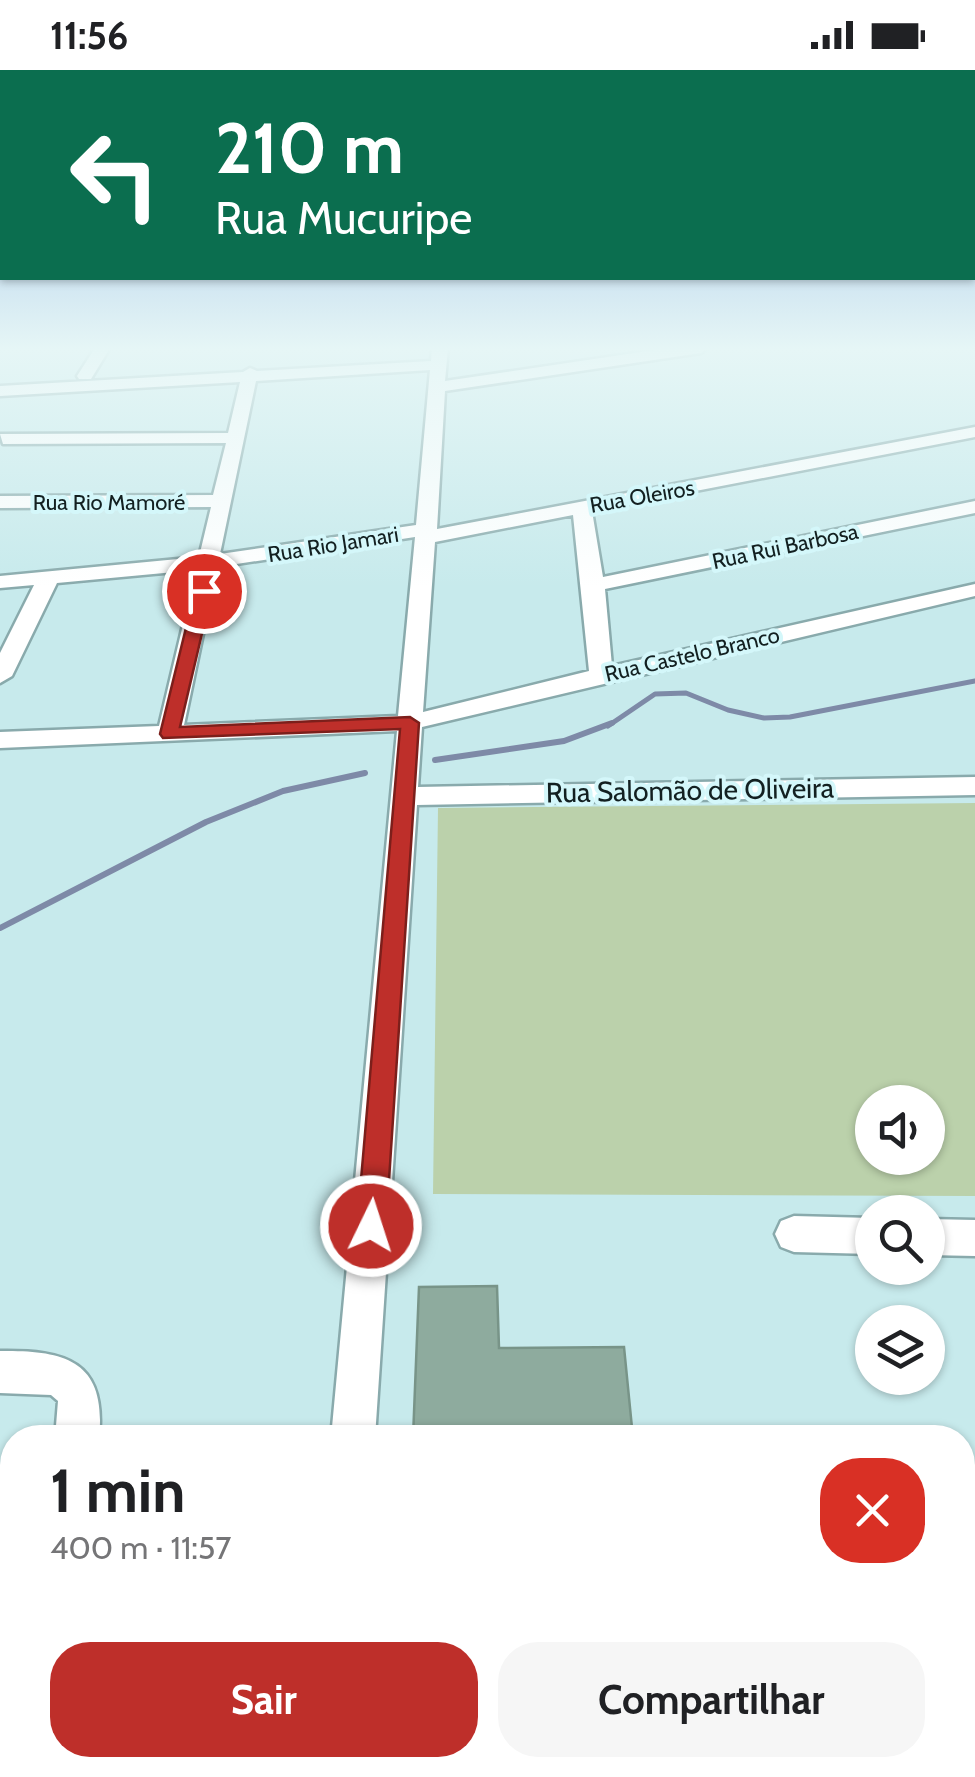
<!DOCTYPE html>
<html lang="pt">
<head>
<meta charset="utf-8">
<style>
	body { margin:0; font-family:Cabin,sans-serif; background:#f6f6f6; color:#202124; height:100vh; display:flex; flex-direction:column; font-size:38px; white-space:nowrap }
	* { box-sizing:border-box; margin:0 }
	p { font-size:32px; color:#757577 }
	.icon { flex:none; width:55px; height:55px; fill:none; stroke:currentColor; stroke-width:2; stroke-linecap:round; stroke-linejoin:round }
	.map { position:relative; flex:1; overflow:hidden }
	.side { position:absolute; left:0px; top:1355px; width:975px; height:352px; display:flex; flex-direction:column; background:#fff; border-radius:40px 40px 0 0; box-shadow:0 2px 8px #0004 }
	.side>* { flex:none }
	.hud { position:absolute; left:0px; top:0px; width:975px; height:210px; box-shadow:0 2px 8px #0004; background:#0b6e4f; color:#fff; overflow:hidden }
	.controls { position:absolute; left:855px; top:1015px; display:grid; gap:20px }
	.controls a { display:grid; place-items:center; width:90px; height:90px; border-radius:50%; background:#fff; box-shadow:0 2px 8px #0004; font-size:50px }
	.pin { position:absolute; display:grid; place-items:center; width:85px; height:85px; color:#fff; margin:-42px; border:5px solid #fff; border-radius:50%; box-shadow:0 2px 10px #0007 }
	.me { position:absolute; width:110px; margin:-55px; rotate:4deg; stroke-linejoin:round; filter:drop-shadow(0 0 8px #0008) }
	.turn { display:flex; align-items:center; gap:35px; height:210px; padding:0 50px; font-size:45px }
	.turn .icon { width:130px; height:130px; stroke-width:2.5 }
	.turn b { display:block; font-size:70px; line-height:85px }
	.round { display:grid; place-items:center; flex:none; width:105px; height:105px; border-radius:40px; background:#f6f6f6 }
	.headline { display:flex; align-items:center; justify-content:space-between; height:170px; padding:0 50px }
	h1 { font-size:60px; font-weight:800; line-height:75px }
	.cta { display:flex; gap:20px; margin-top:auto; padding:20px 50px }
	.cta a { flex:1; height:115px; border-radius:40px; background:#be2f2a; color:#fff; font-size:40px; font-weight:800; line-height:115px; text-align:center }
	.cta a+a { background:#f6f6f6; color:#202124 }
	.status { display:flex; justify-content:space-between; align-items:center; height:70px; padding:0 50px; background:#fff; direction:ltr }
	.status svg { height:28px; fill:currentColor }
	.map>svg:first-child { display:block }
	.green { fill:#bbd1ab; fill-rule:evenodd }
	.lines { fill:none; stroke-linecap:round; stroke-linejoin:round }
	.stream-far1 { stroke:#7e8aa7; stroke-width:5 }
	.stream { stroke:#7e8aa7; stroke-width:6 }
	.building { fill:#8eab9e; stroke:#789488; stroke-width:2.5 }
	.minor-casing { stroke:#89aaac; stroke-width:5 }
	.minor { fill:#fff; fill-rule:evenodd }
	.route { fill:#be2f2a; stroke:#7c1f1b; stroke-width:2.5 }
	.labels { text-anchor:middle; stroke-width:8; stroke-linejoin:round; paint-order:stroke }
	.far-street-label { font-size:22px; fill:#132021; stroke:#d4f7fa }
	.street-label { font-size:28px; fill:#132021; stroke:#d4f7fa }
</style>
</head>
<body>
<div class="status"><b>11:56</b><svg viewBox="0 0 49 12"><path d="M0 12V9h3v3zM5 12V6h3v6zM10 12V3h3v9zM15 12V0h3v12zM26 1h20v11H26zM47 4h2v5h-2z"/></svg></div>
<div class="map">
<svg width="975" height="1707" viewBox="0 0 975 1707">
	<rect width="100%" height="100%" fill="#c7eaec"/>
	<path class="green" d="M 975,733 L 975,1126 L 433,1124 L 438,738 ZM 872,1032 L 928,1032 L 928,1088 L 872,1088 Z"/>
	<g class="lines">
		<path class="stream-far1" d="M 608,656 L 655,624 L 686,623 L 728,640 L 764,648 L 790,647 L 975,611"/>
		<path class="stream" d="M 435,690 L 564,671 L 612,653
			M 0,858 L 206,752 L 283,721 L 365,703"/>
	</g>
	<path class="building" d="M 497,1216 L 499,1278 L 624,1277 L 633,1368 L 413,1368 L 419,1217 Z
		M 380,1695 L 908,1695 L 911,1707 L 379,1707 Z"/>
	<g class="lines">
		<g class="minor-casing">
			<path id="minor" d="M 95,278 L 110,278 L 91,309 L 79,309 L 77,306 Z
				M 432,278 L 448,278 L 445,311 L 668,278 L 708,278 L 701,283 L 445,321 L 437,459 L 975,357 L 975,367 L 592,441 L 603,507 L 975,431 L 975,443 L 605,519 L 612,596 L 975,514 L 975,526 L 422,657 L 418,717 L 975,707 L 975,725 L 417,735 L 375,1368 L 331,1368 L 397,661 L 0,678 L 0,662 L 159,656 L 196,500 L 57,513 L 12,606 L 0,613 L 0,583 L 34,515 L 0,518 L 0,506 L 199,487 L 211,437 L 0,438 L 0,426 L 213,425 L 226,373 L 3,374 L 0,364 L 228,363 L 240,312 L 0,326 L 0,316 L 243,302 L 250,298 L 257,301 L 431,291 ZM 430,300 L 416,455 L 220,484 L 256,311 ZM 573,445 L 589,601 L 423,642 L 435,472 ZM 415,467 L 398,646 L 184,655 L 217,497 Z
				M 794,1146 L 872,1148 L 872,1184 L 794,1182 L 781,1177 L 775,1164 L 781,1151 Z
				M 928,1149 L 975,1150 L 975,1186 L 928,1185 Z
				M 0,1281 C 66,1280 107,1291 99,1368 L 55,1368 L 58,1331 L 51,1325 L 0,1323 Z
				M 12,1634 L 12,1695 L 26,1695 L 21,1707 L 0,1707 L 0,1639 Z
				M 302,1695 L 354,1695 L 353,1707 L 301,1707 Z"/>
		</g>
		<use href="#minor" class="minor"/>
	</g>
	<linearGradient id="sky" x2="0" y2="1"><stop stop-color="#90b6e5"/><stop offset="0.54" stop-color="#e6f6f6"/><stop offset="1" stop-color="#e6f6f6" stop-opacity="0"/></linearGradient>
	<rect width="975" height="517" fill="url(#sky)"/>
	<path class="route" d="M 204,516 L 212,521 L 180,657 L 410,647 L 419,653 L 386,1156 L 381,1165 L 371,1169 L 361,1165 L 357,1156 L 400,659 L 163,668 L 160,664 L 195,521 Z"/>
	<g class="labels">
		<g class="far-street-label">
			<text transform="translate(642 426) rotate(-10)" y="8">Rua Oleiros</text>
			<text x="109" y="440">Rua Rio Mamoré</text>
			<text transform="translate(333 474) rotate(-9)" y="8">Rua Rio Jamari</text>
			<text transform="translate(785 476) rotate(-12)" y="8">Rua Rui Barbosa</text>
			<text transform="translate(692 584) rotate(-13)" y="8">Rua Castelo Branco</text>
		</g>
		<g class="street-label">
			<text transform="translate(690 720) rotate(-1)" y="10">Rua Salomão de Oliveira</text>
		</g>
	</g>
</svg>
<div class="controls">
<a><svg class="icon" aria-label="sound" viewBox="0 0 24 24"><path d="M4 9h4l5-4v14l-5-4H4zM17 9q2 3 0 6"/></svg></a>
<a><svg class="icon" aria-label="search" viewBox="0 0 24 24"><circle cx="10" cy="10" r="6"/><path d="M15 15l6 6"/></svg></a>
<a><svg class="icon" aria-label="layers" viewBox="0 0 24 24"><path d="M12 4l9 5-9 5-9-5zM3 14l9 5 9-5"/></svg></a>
</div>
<div class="pin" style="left:204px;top:521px;background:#d93025"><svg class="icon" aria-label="arrive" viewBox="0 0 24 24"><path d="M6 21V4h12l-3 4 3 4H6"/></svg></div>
<svg class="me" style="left:371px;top:1156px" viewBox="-20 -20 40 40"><circle r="17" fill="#be2f2a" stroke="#fff" stroke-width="3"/><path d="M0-11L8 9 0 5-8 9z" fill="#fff"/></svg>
<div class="hud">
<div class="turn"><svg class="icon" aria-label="left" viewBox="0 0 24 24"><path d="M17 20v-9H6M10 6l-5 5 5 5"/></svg><div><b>210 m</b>Rua Mucuripe</div></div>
</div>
<section class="side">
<div class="headline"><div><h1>1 min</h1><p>400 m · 11:57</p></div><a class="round" style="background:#d93025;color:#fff"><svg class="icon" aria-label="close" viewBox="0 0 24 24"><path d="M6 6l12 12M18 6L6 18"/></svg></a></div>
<div class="cta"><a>Sair</a><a>Compartilhar</a></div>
</section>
</div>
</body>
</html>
